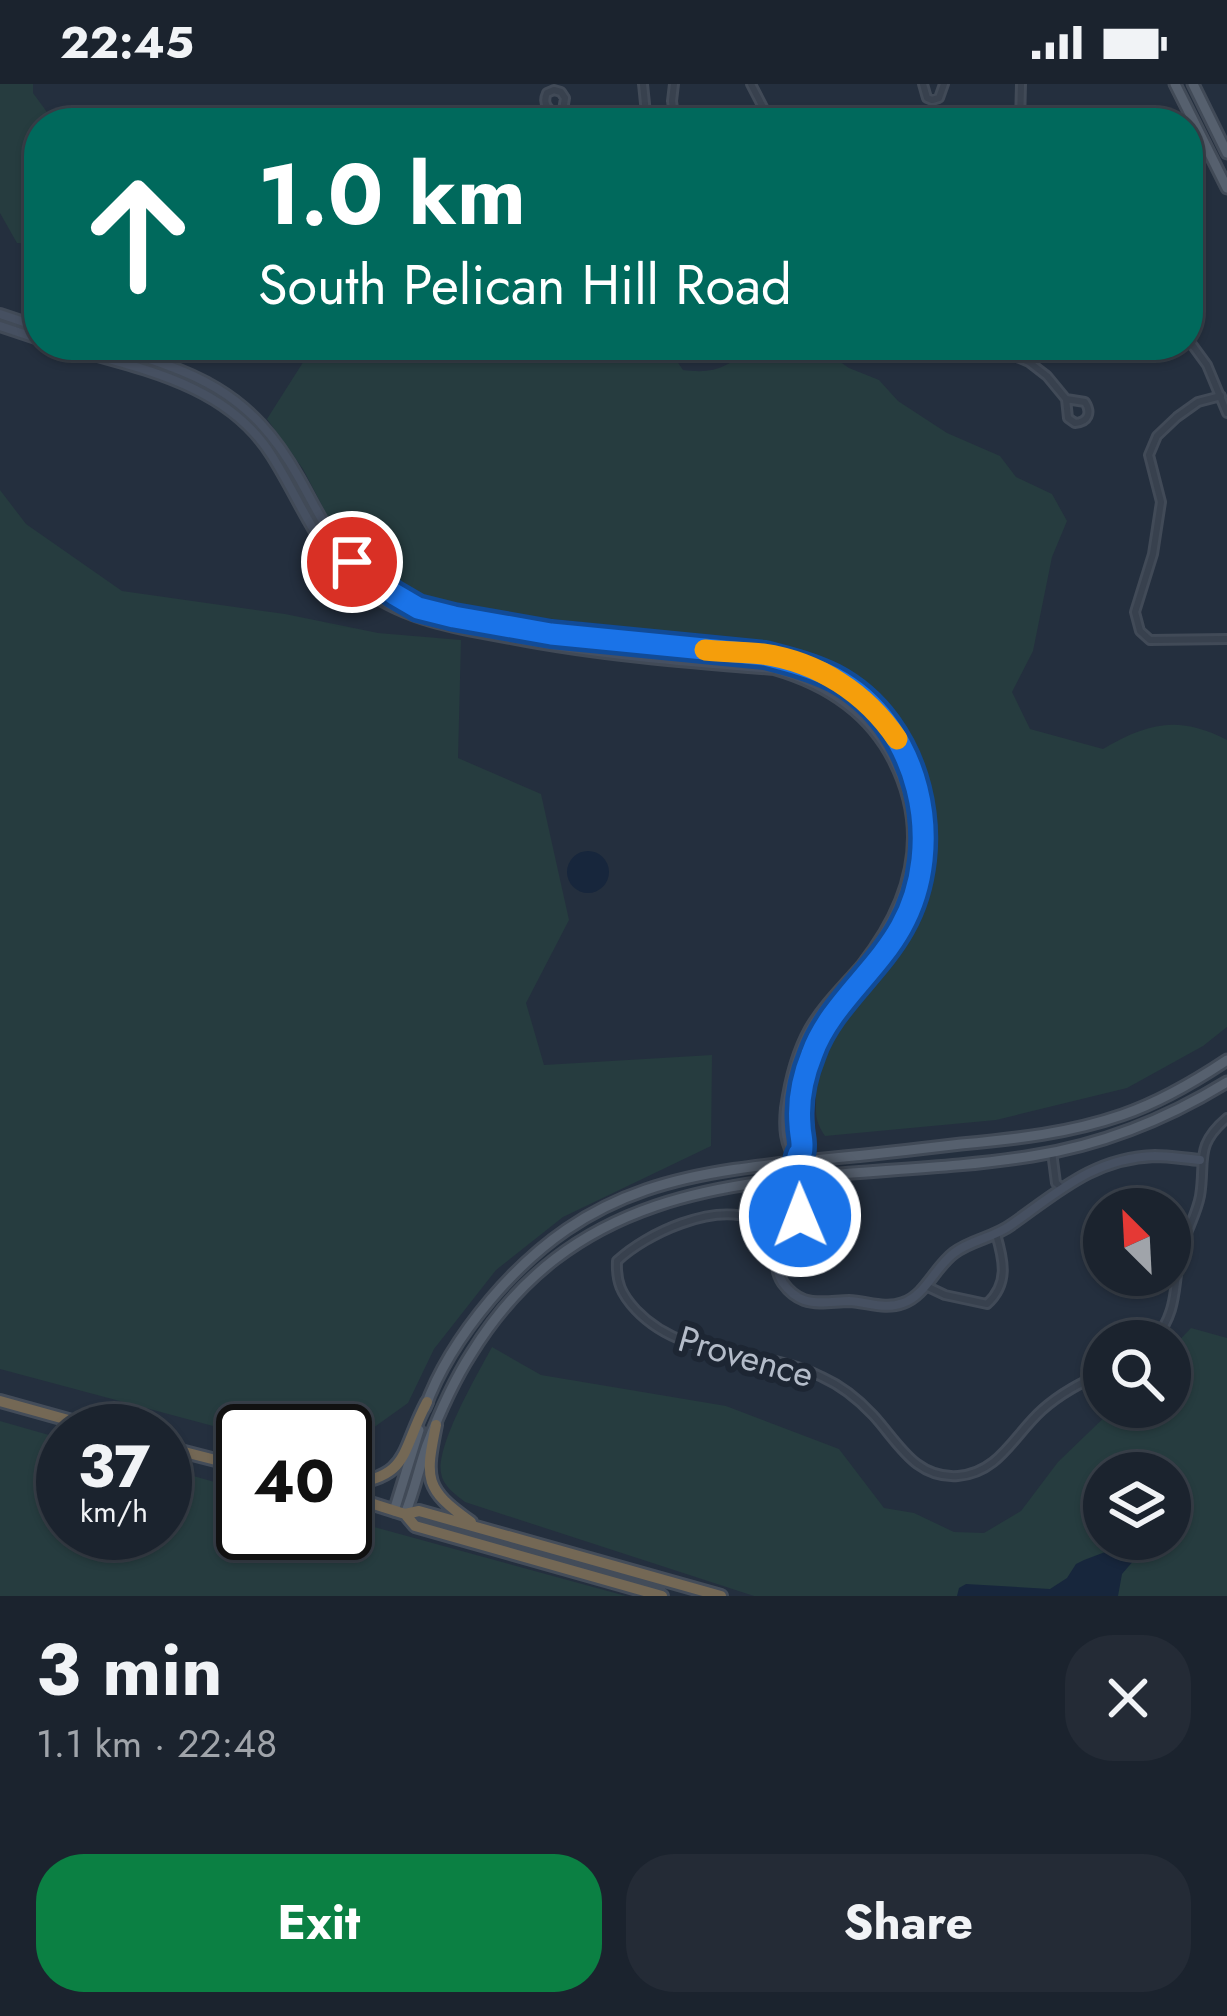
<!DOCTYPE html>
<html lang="en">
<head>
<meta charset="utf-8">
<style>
	body { margin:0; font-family:Jost,sans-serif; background:#242b36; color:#f1f3f6; height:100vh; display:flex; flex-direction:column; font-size:45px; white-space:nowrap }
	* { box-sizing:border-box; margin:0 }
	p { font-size:39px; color:#a0a4aa }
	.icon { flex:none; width:66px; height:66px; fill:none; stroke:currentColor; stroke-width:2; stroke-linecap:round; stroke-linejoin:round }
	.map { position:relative; height:1512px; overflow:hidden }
	.panel { display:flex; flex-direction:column; background:#1b232e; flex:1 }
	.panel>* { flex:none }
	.top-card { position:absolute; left:24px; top:24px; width:1179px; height:252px; border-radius:48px; box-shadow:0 3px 9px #0004,0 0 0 3px #39404a; background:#00695c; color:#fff; overflow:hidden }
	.needle { width:78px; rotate:336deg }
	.fabs { position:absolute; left:1083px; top:1104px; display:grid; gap:24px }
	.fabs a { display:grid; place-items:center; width:108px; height:108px; border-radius:50%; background:#1b232e; box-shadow:0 3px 9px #0004,0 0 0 3px #39404a; font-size:60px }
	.speed { position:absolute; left:36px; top:1320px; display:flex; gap:24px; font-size:60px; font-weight:700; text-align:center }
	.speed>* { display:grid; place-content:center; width:156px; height:156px; border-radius:50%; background:#1b232e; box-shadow:0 3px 9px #0004,0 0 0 3px #39404a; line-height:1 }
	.speed small { font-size:30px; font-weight:400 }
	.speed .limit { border:6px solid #111; border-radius:18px; background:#fff; color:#111 }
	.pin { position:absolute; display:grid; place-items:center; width:102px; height:102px; color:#fff; margin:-51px; border:6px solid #fff; border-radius:50%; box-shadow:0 3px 12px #0007 }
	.me { position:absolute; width:132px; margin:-66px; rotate:359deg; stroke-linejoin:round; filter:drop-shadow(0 0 9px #0008) }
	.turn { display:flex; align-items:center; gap:42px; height:252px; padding:0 36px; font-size:54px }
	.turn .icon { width:156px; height:156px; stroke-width:2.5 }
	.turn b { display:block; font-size:84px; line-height:102px }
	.round { display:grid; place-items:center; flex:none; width:126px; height:126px; border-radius:48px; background:#242b36 }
	.summary { display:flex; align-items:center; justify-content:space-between; height:204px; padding:0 36px }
	h1 { font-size:72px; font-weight:700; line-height:90px }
	.button { display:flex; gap:24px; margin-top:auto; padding:24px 36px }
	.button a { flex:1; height:138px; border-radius:48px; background:#0b8043; color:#fff; font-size:48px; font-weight:700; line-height:138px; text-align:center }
	.button a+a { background:#242b36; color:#f1f3f6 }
	.status { display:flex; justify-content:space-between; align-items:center; height:84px; padding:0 60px; background:#1b232e; direction:ltr }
	.status svg { height:33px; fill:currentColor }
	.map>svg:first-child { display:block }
	.green { fill:#263c3f; fill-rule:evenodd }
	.water { fill:#17263c }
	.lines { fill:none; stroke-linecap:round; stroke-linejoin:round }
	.street-casing { stroke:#414a57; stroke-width:12 }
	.secondary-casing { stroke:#414a57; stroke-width:14 }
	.primary-casing { stroke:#414a57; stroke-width:15 }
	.highway-casing { stroke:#434c59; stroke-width:16 }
	.street { stroke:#38414e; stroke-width:6 }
	.secondary { stroke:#465061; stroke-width:8 }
	.primary { stroke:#56606e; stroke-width:9 }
	.highway { stroke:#746855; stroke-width:10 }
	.route-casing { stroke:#114b97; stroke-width:30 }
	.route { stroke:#1a73e8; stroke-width:21 }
	.slow { stroke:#f59e0b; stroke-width:21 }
	.labels { text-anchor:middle; stroke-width:12; stroke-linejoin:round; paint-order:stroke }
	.street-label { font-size:36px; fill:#b4bcc9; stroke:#1d2633 }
</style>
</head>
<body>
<div class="status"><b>22:45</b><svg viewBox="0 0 49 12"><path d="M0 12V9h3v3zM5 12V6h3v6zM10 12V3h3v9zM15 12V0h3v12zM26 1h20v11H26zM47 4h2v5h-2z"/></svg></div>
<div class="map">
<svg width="1227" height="1512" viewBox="0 0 1227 1512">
	<rect width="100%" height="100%" fill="#242f3e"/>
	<path class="green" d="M 0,0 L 33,0 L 33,9 L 55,39 L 39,39 L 39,160 L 17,159 L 0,129 Z
		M 300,261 L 666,261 L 683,286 C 714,290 729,284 750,261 L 831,261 L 836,275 L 849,284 L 879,296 L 898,317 L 947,349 L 1000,372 L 1016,393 L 1052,410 L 1067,437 L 1052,473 L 1033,567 L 1012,608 L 1030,645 L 1103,665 C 1148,639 1178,631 1227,656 L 1227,943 L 1203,962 L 1127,1004 L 996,1036 L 825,1052 C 814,1035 816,1030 816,1009 C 816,995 817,977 822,964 C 840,921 882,893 905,853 C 939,792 940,720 905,660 C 873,606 836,580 778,559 L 460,525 L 407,508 L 356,472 L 329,435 L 303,385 L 267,335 L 307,272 Z
		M 0,406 L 26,440 L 122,507 L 285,530 L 378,549 L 461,556 L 458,674 L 541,710 L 569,836 L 526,919 L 544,981 L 712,971 L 711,1062 L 563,1133 L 496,1186 L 434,1265 L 408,1319 L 345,1364 L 345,1347 L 243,1347 L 243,1350 L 0,1285 Z
		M 1191,1244 L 1227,1254 L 1227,1512 L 754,1512 L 465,1418 C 455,1410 443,1402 441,1389 C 436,1361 478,1289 492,1263 L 541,1291 L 726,1322 L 839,1365 L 884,1424 L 914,1429 L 954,1448 L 984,1449 L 1021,1427 L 1058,1378 L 1115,1323 L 1170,1323 L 1170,1266 ZM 1104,1389 L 1170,1389 L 1170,1455 L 1104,1455 Z
		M 0,1337 L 63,1355 L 63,1449 L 165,1449 L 165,1384 L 243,1406 L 243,1449 L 345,1449 L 345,1435 L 626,1512 L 0,1512 Z"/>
	<path class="water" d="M567 788a21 21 0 1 1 42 0a21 21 0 1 1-42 0Z
		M 1129,1459 L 1136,1459 L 1141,1468 L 1122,1490 L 1118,1512 L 957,1512 L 959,1504 L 966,1500 L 1050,1505 L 1067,1494 L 1076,1480 L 1084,1476 Z"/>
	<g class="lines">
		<g class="street-casing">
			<path id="street" d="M 643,0 L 647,39
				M 674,0 L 672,17 L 675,39
				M 751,0 L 765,27 L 778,39
				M 923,0 L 927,14 L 932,16 L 939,14 L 944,0
				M 561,34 C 551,27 541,22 547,9 L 554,6 L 561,8 L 565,14 L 561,39
				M 1020,39 L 1021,0
				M 1188,255 L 1207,281 L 1227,329
				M 945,261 L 1017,273 L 1029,278 L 1047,292 L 1066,315 L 1068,334 L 1075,339 C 1088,338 1092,329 1085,318 L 1066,315
				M 1221,312 L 1198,318 L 1177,333 L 1157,352 L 1149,371 L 1161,418 L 1153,470 L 1135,528 L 1140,547 L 1150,556 L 1227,555
				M 1052,1068 L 1056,1099 L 1061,1103
				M 786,1156 C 775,1151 765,1140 753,1135 C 713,1119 647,1149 617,1177 C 616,1198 621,1210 636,1226 C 686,1279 761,1262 822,1293 C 842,1302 859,1316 873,1331 C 898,1358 915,1395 958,1392 C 999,1389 1014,1351 1042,1326 C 1061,1309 1081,1299 1104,1288
				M 926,1202 L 945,1211 L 987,1220 C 1009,1200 1004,1177 996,1150
				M 1154,1257 C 1182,1222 1171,1197 1184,1157 C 1189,1142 1197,1128 1200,1112 C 1206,1077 1194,1062 1227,1034"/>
		</g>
		<g class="secondary-casing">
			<path id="secondary" d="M 0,230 L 39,243
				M 0,242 L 39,255
				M 59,261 C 136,284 226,298 272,372 C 302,419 319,472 365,506 C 408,537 460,545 511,554 C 598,571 686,578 774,585 C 826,600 869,627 894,677 C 931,750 910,820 862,881 C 844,902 824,921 810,945 C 796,970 790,996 786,1024 C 784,1044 785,1060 796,1076
				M 102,261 C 194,287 250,306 299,394 C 319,429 334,465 366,491 C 382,504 402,517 421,524 C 446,533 474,536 501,541 C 588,557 677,566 765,571 C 791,577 818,584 841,599 C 918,650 947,757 903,840 C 878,888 828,921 810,973 C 803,993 800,1014 800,1036 C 800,1044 804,1054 803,1063 C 802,1069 798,1074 797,1080 C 796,1095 803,1110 802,1125 C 799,1153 763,1168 783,1199 C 788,1206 796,1213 804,1216 C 818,1221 835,1217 849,1217 C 868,1218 885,1226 903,1219 C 925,1212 935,1183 954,1169 C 971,1156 993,1154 1011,1141 C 1058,1108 1094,1074 1155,1072 C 1170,1072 1186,1075 1200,1076"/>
		</g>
		<g class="primary-casing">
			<path id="primary" d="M 1175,0 L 1227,104
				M 1193,0 L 1227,69
				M 425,1324 C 439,1284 464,1247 491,1215 C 591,1098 690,1088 834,1074 C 876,1070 919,1065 961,1060 C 1016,1055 1070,1049 1122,1031 C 1160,1018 1194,998 1227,976
				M 394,1427 L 419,1346
				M 405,1430 C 414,1408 419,1384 427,1361 C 439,1330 453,1298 471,1270 C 600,1060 825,1105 1032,1072 C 1102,1061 1167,1035 1227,998"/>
		</g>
		<g class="highway-casing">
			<path id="highway" d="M 0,1317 L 108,1347
				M 436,1341 C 425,1395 424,1405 471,1438
				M 165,1363 L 243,1383
				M 345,1401 C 411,1393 400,1369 427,1318
				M 345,1411 L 405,1430 L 415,1442 L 662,1512
				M 405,1430 L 419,1427 L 721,1512"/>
		</g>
		<use href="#street" class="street"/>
		<use href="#secondary" class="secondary"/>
		<use href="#primary" class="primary"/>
		<use href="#highway" class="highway"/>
	</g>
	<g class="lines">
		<g class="route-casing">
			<path id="route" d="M 352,478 L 394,510 L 418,524 L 454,533 L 551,550 L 765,571 C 788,577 812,583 834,594 C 920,639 947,761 901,843 C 876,888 829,922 812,970 C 803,992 798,1018 800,1041 C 800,1048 802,1054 802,1060 C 802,1076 800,1061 797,1077 C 794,1095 803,1114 800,1132"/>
		</g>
		<use href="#route" class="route"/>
		<path class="slow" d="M 705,566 C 724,568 744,568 763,570 C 818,578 866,609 897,655"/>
	</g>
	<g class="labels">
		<g class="street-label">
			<text transform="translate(746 1272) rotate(16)" y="13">Provence</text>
		</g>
	</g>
</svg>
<div class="fabs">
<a><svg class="needle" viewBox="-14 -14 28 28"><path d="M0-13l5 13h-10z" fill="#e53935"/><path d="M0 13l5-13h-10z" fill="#a0a4aa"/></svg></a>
<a><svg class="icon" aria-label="search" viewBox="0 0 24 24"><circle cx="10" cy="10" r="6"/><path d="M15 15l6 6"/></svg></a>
<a><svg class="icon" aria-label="layers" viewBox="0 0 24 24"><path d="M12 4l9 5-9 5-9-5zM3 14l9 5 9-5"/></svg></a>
</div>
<div class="speed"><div>37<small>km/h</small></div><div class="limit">40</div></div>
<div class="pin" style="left:352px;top:478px;background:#d93025"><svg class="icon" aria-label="arrive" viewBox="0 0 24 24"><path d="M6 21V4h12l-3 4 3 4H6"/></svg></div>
<svg class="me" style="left:800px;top:1132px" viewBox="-20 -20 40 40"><circle r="17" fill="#1a73e8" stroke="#fff" stroke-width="3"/><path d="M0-11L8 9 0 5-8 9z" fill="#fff"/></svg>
<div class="top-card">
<div class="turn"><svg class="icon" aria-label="ahead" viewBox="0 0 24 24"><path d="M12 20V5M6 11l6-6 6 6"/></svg><div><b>1.0 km</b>South Pelican Hill Road</div></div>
</div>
</div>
<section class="panel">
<div class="summary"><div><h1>3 min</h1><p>1.1 km · 22:48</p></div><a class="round"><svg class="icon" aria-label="close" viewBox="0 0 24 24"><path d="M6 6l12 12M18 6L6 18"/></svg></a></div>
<div class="button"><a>Exit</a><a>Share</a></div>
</section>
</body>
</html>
